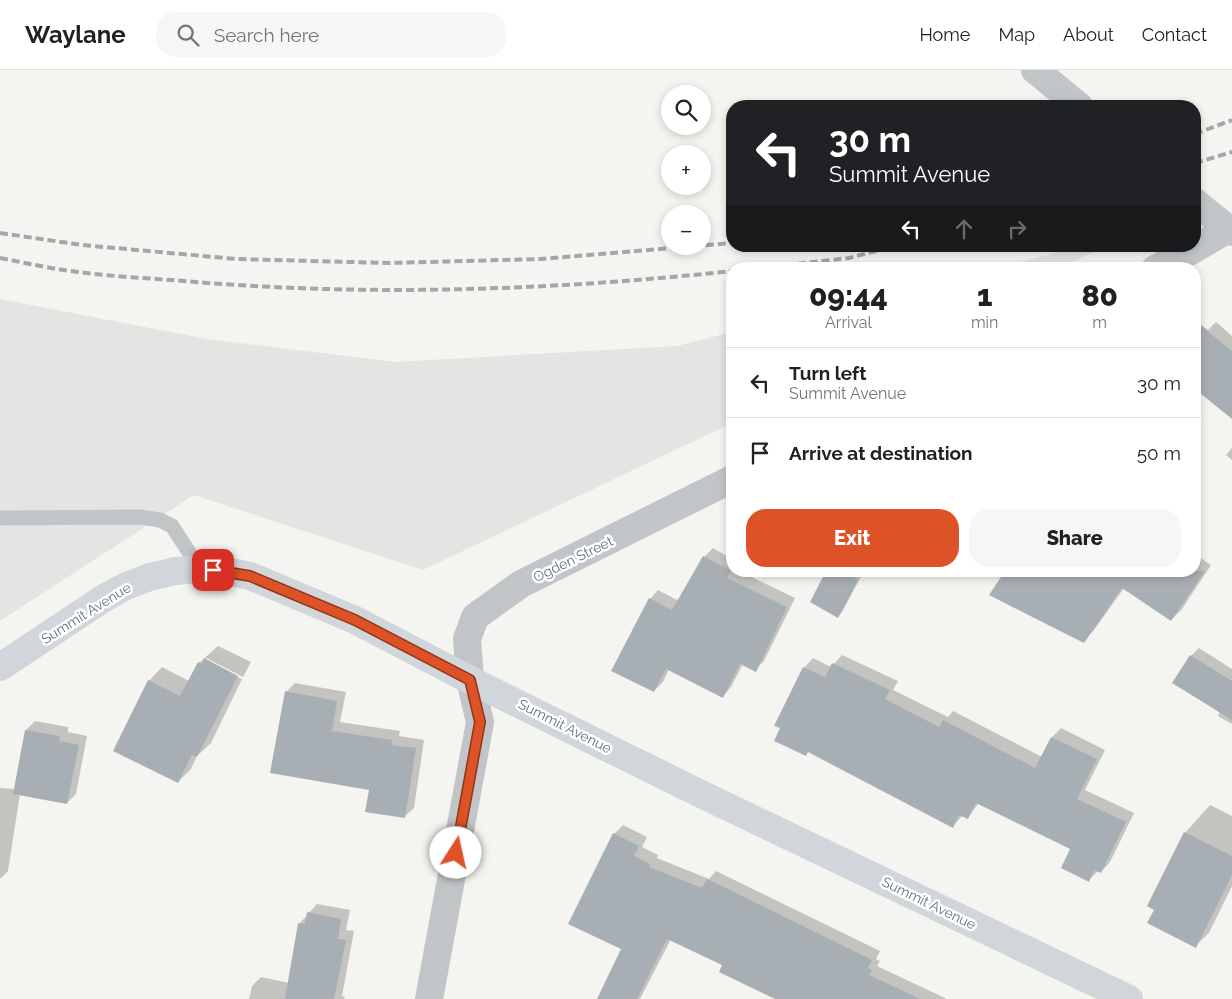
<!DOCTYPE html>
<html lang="en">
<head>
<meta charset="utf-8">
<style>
	body { margin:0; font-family:Raleway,sans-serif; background:#f6f6f6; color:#202124; height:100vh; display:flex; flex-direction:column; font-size:19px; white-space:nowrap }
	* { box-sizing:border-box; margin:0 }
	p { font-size:16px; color:#757577 }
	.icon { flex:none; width:28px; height:28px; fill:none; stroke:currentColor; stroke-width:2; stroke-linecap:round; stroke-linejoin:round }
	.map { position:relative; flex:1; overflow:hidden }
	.drawer { position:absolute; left:726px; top:192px; width:475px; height:315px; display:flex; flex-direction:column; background:#fff; border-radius:20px; box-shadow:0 2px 8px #0003 }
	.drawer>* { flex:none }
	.banner { position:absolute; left:726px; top:30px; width:475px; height:152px; border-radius:20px; box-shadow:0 2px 8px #0003; background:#202124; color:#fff; overflow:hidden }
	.tools { position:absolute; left:661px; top:15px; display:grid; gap:10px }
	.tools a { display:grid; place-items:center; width:50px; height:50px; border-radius:50%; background:#fff; box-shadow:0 2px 8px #0003; font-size:25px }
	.pin { position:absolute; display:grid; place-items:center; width:42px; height:42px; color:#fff; margin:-21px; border-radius:10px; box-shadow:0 2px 8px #0006 }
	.me { position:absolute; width:55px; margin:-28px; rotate:10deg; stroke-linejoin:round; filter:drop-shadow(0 0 4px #0008) }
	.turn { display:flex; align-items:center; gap:18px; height:105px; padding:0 20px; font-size:22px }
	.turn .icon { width:65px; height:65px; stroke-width:2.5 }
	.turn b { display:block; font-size:35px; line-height:42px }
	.lanes { display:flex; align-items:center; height:48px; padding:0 20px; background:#0003; justify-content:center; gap:25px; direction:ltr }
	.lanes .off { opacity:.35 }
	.eta { display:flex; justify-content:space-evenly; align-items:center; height:85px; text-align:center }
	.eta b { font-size:30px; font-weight:800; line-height:35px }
	.button { display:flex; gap:10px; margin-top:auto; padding:10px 20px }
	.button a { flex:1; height:58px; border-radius:20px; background:#dd5226; color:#fff; font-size:20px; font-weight:800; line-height:58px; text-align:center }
	.button a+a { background:#f6f6f6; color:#202124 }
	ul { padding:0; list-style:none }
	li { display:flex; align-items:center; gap:15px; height:70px; padding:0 20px; border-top:1px solid #e0e0e0 }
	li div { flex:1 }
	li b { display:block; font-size:19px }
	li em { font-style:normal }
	header { display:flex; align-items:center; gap:30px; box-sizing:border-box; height:70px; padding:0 25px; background:#fff; border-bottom:1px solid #e0e0e0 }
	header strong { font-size:24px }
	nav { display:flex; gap:28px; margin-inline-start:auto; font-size:18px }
	.search { width:350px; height:45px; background:#f6f6f6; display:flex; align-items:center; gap:12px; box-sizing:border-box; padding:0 18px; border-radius:20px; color:#757577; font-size:19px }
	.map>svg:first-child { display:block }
	.built { fill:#e4e5e3 }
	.shadow { fill:#0003 }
	.building { fill:#a8afb4 }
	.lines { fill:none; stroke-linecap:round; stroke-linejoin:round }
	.lane { stroke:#c2c5c8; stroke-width:15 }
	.street { stroke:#c2c5c8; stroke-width:28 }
	.secondary { stroke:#d1d6da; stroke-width:28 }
	.rail { stroke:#a2a7ac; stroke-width:4; stroke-dasharray:8 4; stroke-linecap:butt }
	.route-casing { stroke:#903519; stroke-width:12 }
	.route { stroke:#dd5226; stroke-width:9 }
	.labels { text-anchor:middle; stroke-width:5; stroke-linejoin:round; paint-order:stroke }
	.street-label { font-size:14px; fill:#647380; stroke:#fff }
</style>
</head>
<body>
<header>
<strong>Waylane</strong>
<div class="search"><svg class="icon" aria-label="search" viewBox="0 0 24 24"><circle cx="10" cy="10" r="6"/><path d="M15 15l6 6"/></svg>Search here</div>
<nav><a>Home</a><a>Map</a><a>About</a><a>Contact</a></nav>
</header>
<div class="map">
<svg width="1232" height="929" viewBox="0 0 1232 929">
	<rect width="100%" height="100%" fill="#f4f4f0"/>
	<path class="built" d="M 1084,176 L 1105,176 L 1058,199 L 992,199 Z
		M 0,229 L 207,269 L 395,292 L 677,276 L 732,262 L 732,353 L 423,500 L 194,425 L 0,551 Z"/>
	<path class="shadow" d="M 1195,250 L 1208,260 L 1216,252 L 1232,266 L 1232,347 L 1199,320 L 1195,325 Z
		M 1232,378 L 1232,390 L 1226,385 Z
		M 713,478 L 732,489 L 732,501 L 739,501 L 795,528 L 764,591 L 755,600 L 743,594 L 731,617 L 723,626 L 669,599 L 663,612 L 654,621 L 650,529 L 658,520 L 679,531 L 704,487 Z
		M 1195,484 L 1211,495 L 1182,539 L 1171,550 L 1124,518 L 1094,560 L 1083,571 L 1006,501 L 1195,501 Z
		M 828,501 L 854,501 L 862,505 L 842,542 L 838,546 Z
		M 218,576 L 251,592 L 243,607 L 206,588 L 204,590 L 242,609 L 211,673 L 197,686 L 191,699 L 178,712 L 149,611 L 162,597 L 189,611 L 199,593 Z
		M 1199,578 L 1232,599 L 1232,654 L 1218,646 L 1220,641 L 1174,612 L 1191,586 Z
		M 842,585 L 898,611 L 893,620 L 948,647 L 953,641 L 1042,687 L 1052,667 L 1061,658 L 1105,680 L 1085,720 L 1134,743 L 1110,792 L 1101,802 L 1099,800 L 1089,810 L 1071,779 L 979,733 L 967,748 L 963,745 L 953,756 L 804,598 L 813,588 L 831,597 Z
		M 295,613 L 346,622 L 340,652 L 400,661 L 399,666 L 424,670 L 414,738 L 404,747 L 370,719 L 286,622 Z
		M 35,651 L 68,657 L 68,662 L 87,666 L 76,724 L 67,733 L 20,724 L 8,801 L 0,809 L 0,718 L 15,719 L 26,660 Z
		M 1210,735 L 1232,746 L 1232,816 L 1209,863 L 1195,876 L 1155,839 L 1185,763 Z
		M 623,755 L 647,767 L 642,777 L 658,785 L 657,788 L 709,809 L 716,801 L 880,881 L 876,889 L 880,891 L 877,896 L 947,929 L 777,929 L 724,894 L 671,869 L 640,929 L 598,929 L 622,879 L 614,764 Z
		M 317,834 L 350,840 L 346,860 L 354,861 L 342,926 L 345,927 L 344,929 L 249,929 L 252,916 L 261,907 L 289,913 L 299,854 Z"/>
	<path class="building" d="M 1195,251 L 1232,281 L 1232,349 L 1195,319 Z
		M 703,486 L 731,501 L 727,508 L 787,537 L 756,602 L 740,594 L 723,628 L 666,599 L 654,622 L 611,601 L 649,528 L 672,540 Z
		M 826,501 L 841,501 L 858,510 L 838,548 L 810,532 Z
		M 1005,501 L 1205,501 L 1171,551 L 1122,518 L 1084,573 L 989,525 Z
		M 1190,585 L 1232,611 L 1232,650 L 1172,613 Z
		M 204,588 L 238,606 L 197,687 L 192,685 L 178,713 L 113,681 L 148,610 L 180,626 L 198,592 L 202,594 Z
		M 832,593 L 890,620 L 885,629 L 939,657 L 943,650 L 1035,698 L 1051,667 L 1097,689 L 1077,729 L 1126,752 L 1101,803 L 1094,800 L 1089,812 L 1061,798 L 1070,779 L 976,733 L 968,749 L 959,745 L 953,758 L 808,682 L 806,686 L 774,671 L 780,658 L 774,656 L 803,597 L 825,607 Z
		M 285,621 L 337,631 L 332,661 L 392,670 L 391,675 L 416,678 L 405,748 L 365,742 L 369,720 L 270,703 Z
		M 25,660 L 60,666 L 59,671 L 79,675 L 67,734 L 13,724 Z
		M 1184,762 L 1232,786 L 1232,805 L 1196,878 L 1147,853 L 1154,840 L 1147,836 Z
		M 613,763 L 639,776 L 634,786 L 650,794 L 649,797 L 702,818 L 707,809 L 732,821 L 872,890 L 868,898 L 872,900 L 869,905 L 920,929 L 775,929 L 719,902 L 722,895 L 667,869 L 637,929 L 597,929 L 621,879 L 568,854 Z
		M 307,842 L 341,849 L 338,869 L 346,870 L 334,929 L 285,929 L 298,853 L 305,854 Z"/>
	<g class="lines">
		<path class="lane" d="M 0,448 L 140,447 L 160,450 L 172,456 L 200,499"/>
		<path class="street" d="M 1035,0 L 1079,36
			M 1195,132 L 1232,162
			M 1155,199 L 1191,181 L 1228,159
			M 429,929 L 480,652 L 470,610 L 467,569 L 475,547 L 521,514 L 732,409"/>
		<path class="secondary" d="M 0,597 L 104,528 L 126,516 L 150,507 L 175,501 L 200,499 L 226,501 L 250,506 L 355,550 L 470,610 L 701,724 L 1129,929"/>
		<path class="rail" d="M 1195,64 L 1232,50
			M 1195,93 L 1232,82
			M 0,163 L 82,175 L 236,189 L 389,193 L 541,189 L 732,173
			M 0,188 C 26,193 52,199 78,202 C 109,206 141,208 172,210 C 358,227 547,221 732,201
			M 750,199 L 849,188 L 895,176"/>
	</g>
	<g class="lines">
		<g class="route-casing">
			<path id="route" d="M 213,500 L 250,506 L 355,550 L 470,610 L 480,652 L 456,783"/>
		</g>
		<use href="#route" class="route"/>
	</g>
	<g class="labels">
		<g class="street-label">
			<text transform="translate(573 489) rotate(-26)" y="5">Ogden Street</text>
			<text transform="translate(86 543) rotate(-32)" y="5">Summit Avenue</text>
			<text transform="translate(565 656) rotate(27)" y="5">Summit Avenue</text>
			<text transform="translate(929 833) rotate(26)" y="5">Summit Avenue</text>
		</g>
	</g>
</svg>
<div class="tools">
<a><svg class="icon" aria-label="search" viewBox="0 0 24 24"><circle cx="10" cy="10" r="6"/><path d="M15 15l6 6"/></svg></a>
<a>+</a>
<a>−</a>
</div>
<div class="pin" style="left:213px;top:500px;background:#d93025"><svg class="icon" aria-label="arrive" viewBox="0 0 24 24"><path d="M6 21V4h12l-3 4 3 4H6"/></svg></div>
<svg class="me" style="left:456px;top:783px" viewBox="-20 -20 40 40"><circle r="19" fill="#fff"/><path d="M0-13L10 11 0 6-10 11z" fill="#dd5226"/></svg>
<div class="banner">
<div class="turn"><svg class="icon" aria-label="left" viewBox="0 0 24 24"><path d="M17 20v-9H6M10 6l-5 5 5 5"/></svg><div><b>30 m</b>Summit Avenue</div></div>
<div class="lanes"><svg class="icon" aria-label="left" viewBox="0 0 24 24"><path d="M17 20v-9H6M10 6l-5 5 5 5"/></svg><svg class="icon off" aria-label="ahead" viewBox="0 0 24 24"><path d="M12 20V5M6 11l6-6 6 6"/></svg><svg class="icon off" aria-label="right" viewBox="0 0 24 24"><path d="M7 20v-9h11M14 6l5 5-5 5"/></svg></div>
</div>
<section class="drawer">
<div class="eta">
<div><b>09:44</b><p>Arrival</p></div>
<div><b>1</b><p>min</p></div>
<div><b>80</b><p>m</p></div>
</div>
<ul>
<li><svg class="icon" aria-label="left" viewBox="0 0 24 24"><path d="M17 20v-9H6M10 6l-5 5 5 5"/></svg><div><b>Turn left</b><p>Summit Avenue</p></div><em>30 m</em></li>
<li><svg class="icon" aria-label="arrive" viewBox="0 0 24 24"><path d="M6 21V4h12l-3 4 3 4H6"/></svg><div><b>Arrive at destination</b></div><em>50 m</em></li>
</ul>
<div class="button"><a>Exit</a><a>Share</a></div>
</section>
</div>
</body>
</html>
